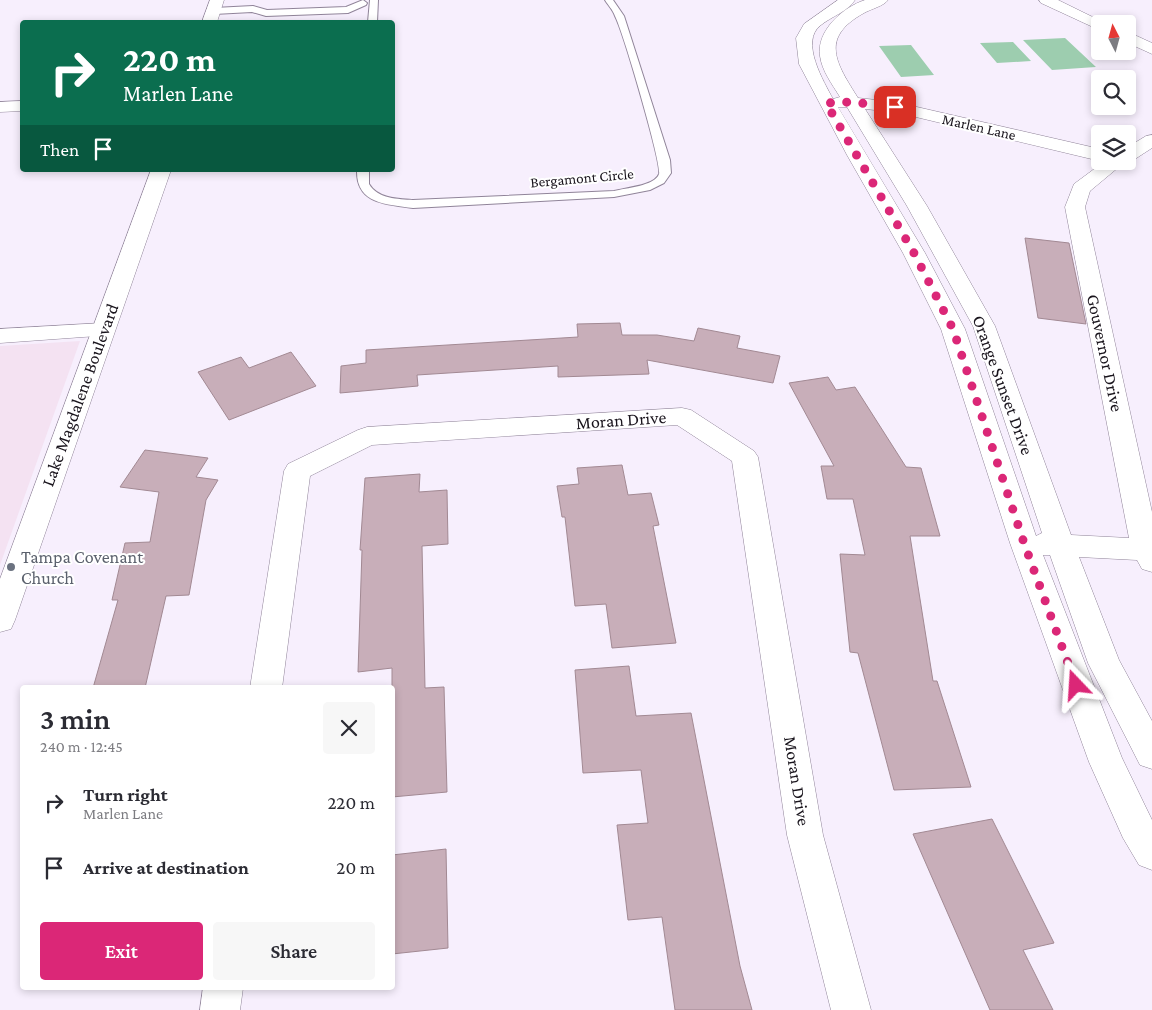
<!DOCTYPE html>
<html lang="en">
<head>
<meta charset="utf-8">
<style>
	body { margin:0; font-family:"Crimson Pro",serif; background:#f7f7f7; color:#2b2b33; height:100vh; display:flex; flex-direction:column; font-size:19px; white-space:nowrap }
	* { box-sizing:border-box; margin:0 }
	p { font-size:16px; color:#7c7c81 }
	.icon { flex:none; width:28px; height:28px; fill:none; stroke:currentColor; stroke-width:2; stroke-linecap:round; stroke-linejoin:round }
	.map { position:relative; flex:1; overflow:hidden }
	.panel { position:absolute; left:20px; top:685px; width:375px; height:305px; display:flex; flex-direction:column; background:#fff; border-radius:5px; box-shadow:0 2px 8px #0003 }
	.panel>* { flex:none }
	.top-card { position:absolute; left:20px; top:20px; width:375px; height:152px; border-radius:5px; box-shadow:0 2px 8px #0003; background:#0b6e4f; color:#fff; overflow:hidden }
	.needle { width:32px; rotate:354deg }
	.tools { position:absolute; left:1091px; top:15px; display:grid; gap:10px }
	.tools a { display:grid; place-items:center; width:45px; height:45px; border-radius:5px; background:#fff; box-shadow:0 2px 8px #0003; font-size:25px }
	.pin { position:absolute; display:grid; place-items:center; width:42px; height:42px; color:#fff; margin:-21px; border-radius:10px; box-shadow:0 2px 8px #0006 }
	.me { position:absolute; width:55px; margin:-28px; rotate:340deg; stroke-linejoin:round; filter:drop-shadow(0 0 4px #0008) }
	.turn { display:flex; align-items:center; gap:18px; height:105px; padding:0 20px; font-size:22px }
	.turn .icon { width:65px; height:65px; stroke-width:2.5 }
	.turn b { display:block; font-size:35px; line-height:42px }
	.then { display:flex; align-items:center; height:48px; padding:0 20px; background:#0003; gap:10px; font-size:19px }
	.round { display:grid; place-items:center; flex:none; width:52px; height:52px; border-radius:5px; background:#f7f7f7 }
	.head { display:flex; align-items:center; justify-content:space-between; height:85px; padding:0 20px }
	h1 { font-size:30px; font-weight:600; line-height:38px }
	.cta { display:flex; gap:10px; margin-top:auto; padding:10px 20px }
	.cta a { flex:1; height:58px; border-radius:5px; background:#db2777; color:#fff; font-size:20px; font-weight:600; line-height:58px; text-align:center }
	.cta a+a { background:#f7f7f7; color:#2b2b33 }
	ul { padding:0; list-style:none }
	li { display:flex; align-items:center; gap:15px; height:65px; padding:0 20px }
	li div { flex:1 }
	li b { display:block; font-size:19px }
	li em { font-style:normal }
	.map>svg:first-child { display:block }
	.commercial { fill:#f4e2f2 }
	.green { fill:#9dcdaf }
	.building { fill:#c8aeb9; stroke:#a28993 }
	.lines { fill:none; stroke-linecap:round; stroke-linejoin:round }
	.lane-casing { stroke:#908499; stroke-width:2 }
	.street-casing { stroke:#908499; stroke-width:1 }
	.secondary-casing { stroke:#908499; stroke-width:1 }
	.lane { fill:#fff; fill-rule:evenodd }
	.street { fill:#fff; fill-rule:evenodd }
	.secondary { fill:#fff; fill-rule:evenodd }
	.route { stroke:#db2777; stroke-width:9; stroke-dasharray:0 16.2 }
	.worship-dot { fill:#6b7280; stroke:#fff; stroke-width:2 }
	.labels { text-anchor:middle; stroke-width:4; stroke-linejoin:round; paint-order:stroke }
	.far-street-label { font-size:15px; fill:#19141c; stroke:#fff }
	.street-label { font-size:18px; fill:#19141c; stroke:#fff }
	.worship-label { font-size:18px; fill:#5b616d; stroke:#fff; text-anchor:start }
</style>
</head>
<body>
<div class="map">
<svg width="1152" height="1010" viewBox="0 0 1152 1010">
	<rect width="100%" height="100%" fill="#f7effd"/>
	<path class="commercial" d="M 80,341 L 0,565 L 0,346 Z"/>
	<path class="green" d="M 1065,38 L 1096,67 L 1052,70 L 1023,40 Z
		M 1013,42 L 1031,61 L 997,63 L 980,43 Z
		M 911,45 L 934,75 L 901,77 L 879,46 Z"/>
	<path class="building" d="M 1025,238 L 1069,243 L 1086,324 L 1038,318 Z
		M 620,323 L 622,335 L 657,335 L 694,341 L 698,328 L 740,336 L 737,348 L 780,356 L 773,383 L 647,360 L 649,374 L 558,377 L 558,366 L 417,375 L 418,386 L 340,393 L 341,366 L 366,363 L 366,350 L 578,337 L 577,324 Z
		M 291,352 L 316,386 L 229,420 L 198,372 L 241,357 L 249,368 Z
		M 828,377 L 836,390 L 855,387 L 906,467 L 921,468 L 940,536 L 910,536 L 933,681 L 937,681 L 971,787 L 894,790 L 858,653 L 850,652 L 840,554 L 865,555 L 853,499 L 827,499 L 821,466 L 834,466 L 789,383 Z
		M 145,450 L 208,458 L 196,477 L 218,480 L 206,500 L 189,595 L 166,596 L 145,688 L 93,688 L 118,600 L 112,600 L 125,543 L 150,542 L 159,492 L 120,487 Z
		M 622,465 L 628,495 L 651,493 L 659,525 L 653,526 L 676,643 L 612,648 L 606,604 L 575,606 L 565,517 L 562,517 L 557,486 L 579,484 L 577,468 Z
		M 420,474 L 419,492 L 447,490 L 448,544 L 422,546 L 425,688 L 444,687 L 447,792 L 392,797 L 392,668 L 358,672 L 362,550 L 360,550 L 365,478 Z
		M 629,666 L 636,716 L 691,713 L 740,966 L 752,1010 L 675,1010 L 662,917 L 628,920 L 617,825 L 648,823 L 641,770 L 583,773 L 575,670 Z
		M 992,819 L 1054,943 L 1023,950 L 1053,1010 L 990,1010 L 913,834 Z
		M 446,849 L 448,948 L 392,954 L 392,855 Z"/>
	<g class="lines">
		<g class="lane-casing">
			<path id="lane" d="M 363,0 L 367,3 L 366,5 L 348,13 L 266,16 L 252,12 L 214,14 L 210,11 L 214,8 L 253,6 L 267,10 L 346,7 Z
				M 370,0 L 378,0 L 377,22 L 368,22 Z
				M 605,0 L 613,0 L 624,16 L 670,160 L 671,173 L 664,183 L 650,190 L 614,197 L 413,208 C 386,204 356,204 357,170 L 369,170 L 369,184 C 378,199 398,199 413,200 L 614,191 C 625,188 655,186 659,174 C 662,164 623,31 615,16 C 613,10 608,5 605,0 Z"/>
		</g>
		<g class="street-casing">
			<path id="street" d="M 838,0 L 855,0 C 848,11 831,17 821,25 C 799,41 824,82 833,99 L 840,97 C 832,84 822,71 820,56 C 816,31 843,7 865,0 C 872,0 881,0 888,0 C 884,6 871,9 864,13 C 819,38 836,63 858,98 L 895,102 L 1100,149 L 1100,161 L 895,112 L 865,109 L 927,206 L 995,326 L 1071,535 L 1129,538 L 1065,207 L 1074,184 L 1105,161 L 1126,161 L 1090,191 L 1085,207 L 1152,512 L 1152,572 L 1142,569 L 1137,560 L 1079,557 L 1119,660 L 1152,721 L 1152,769 L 1140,765 L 1088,663 L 1050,555 L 1043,555 L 1122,758 L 1152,820 L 1152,870 L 1139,865 L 1123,838 L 1089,762 L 1010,543 L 941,329 L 903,253 L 847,155 L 799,64 L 796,38 L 804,24 ZM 838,107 L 847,107 L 907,206 L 973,326 L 1042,533 L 1036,536 L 965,329 L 925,253 Z
				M 1039,0 L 1058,0 L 1107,24 L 1100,24 L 1100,30 L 1095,28 L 1041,3 Z
				M 1128,32 L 1152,43 L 1152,54 L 1128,43 Z
				M 22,101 L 22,111 L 0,112 L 0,102 Z
				M 1152,135 L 1152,148 L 1135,159 L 1128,160 L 1128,147 L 1146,136 Z
				M 103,323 L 111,325 L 115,330 L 111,335 L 0,343 L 0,329 Z
				M 682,408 L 691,410 L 754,451 L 758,457 L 823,835 L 871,1010 L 831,1010 L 787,835 L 732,461 L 677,425 L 372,445 L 310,476 L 282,688 L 250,688 L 284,471 L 288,464 L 358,430 L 367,427 Z
				M 203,988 L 243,988 L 240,1010 L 200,1010 Z"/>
		</g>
		<g class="secondary-casing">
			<path id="secondary" d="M 210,0 L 224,0 L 217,22 L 202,22 Z
				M 151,170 L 171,170 L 15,620 L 11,629 L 0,632 L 0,579 Z"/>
		</g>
		<use href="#lane" class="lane"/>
		<use href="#street" class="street"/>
		<use href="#secondary" class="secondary"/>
	</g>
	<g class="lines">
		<path class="route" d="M 895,107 L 851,102 L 826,103 L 914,253 L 953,329 L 1024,543 L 1076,685"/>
	</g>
	<circle class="worship-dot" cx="11" cy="567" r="5"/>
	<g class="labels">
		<g class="far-street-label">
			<text transform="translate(979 127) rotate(13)" y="5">Marlen Lane</text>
			<text transform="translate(582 178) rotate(-5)" y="5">Bergamont Circle</text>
		</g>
		<g class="street-label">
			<text transform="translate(1105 353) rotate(78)" y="6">Gouvernor Drive</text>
			<text transform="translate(1003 385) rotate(70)" y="6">Orange Sunset Drive</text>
			<text transform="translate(80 395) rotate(-70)" y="6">Lake Magdalene Boulevard</text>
			<text transform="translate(621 420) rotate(-4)" y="6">Moran Drive</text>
			<text transform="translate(797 781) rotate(81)" y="6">Moran Drive</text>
		</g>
		<g class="worship-label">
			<text x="21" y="563">Tampa Covenant<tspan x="21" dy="21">Church</tspan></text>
		</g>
	</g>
</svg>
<div class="tools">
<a><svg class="needle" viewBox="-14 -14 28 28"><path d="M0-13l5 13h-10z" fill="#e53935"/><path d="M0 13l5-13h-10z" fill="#7c7c81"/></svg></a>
<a><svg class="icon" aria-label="search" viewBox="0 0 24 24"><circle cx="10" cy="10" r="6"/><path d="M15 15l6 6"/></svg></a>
<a><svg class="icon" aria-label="layers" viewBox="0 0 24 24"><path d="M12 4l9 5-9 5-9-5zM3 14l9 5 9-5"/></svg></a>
</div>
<div class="pin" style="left:895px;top:107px;background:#d93025"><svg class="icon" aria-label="arrive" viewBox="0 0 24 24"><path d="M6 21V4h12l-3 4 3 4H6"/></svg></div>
<svg class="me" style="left:1076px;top:685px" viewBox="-20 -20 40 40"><path d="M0-17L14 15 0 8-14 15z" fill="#db2777" stroke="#fff" stroke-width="4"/></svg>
<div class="top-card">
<div class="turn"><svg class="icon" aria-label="right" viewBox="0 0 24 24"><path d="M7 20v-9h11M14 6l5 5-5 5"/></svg><div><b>220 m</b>Marlen Lane</div></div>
<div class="then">Then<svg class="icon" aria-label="arrive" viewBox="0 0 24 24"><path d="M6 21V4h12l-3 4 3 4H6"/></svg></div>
</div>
<section class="panel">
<div class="head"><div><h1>3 min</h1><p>240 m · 12:45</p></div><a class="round"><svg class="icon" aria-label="close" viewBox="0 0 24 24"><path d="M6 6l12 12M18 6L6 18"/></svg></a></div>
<ul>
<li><svg class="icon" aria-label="right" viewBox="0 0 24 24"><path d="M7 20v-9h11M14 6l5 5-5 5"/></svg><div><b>Turn right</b><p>Marlen Lane</p></div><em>220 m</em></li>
<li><svg class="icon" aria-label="arrive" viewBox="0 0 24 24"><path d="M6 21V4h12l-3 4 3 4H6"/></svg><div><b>Arrive at destination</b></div><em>20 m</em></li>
</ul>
<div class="cta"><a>Exit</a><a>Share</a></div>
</section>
</div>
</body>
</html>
